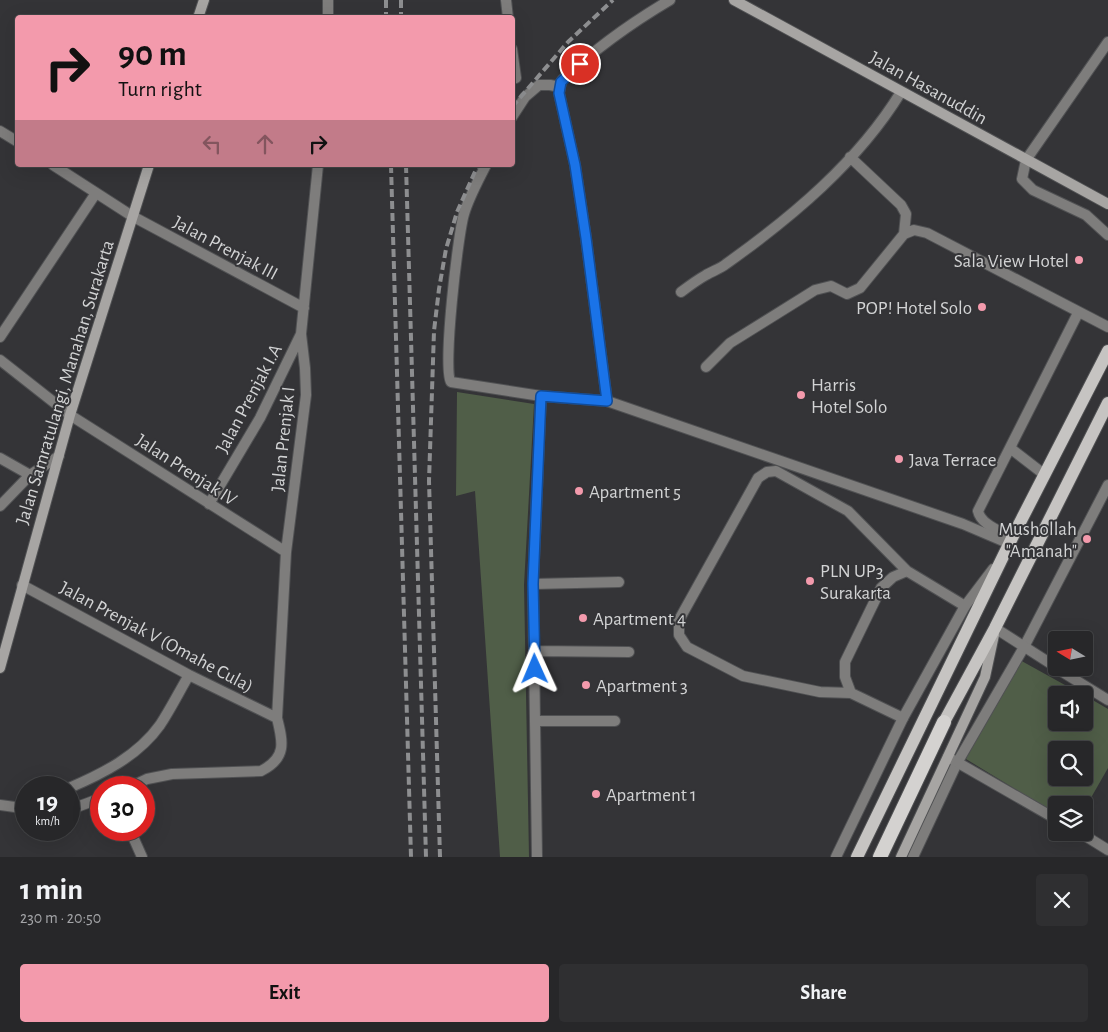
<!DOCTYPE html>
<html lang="en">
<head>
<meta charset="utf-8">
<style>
	body { margin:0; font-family:"Alegreya Sans",sans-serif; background:#2f2f31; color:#f1f3f6; height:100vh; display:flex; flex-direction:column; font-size:19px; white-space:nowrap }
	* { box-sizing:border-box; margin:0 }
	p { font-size:16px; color:#a4a5a8 }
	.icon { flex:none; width:28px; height:28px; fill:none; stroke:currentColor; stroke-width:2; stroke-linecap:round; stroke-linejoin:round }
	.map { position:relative; height:857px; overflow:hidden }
	.drawer { display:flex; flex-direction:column; background:#272729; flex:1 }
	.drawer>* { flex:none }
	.banner { position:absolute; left:15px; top:15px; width:500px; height:152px; border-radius:5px; box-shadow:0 5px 20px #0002,0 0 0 1px #434446; background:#f39aac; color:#111; overflow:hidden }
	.needle { width:32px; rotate:280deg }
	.tools { position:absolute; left:1048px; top:631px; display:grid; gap:10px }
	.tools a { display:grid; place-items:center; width:45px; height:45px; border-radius:5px; background:#272729; box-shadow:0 5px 20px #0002,0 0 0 1px #434446; font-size:25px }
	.speed { position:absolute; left:15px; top:776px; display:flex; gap:10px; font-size:25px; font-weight:700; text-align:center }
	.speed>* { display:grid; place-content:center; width:65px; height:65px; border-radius:50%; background:#272729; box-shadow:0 5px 20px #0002,0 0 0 1px #434446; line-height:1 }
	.speed small { font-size:12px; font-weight:400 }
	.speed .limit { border:8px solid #d22; background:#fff; color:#111 }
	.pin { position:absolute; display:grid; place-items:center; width:42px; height:42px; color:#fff; margin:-21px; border:2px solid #fff; border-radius:50%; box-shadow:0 1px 5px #0007 }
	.me { position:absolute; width:55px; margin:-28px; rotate:359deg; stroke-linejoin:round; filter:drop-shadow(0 0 4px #0008) }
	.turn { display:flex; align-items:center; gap:18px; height:105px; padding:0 20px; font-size:22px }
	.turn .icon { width:65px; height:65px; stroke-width:2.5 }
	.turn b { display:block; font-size:35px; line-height:42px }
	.lanes { display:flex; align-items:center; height:48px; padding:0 20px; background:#0003; justify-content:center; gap:25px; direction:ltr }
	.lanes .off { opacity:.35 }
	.round { display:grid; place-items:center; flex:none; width:52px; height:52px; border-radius:5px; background:#2f2f31 }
	.headline { display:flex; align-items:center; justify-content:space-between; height:85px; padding:0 20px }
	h1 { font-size:30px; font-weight:600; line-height:38px }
	.button { display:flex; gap:10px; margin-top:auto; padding:10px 20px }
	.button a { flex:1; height:58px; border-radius:5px; background:#f39aac; color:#111; font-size:20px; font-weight:600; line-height:58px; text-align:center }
	.button a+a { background:#2f2f31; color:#f1f3f6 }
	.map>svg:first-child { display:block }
	.green { fill:#505e48; fill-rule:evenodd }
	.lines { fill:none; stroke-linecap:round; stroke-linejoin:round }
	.service-casing { stroke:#505153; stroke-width:12 }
	.minor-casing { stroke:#505153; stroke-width:12 }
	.tertiary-casing { stroke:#505153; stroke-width:12 }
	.secondary-casing { stroke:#505153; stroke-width:12 }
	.primary-casing { stroke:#505153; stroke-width:14 }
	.trunk-casing { stroke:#505153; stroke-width:16 }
	.service { stroke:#7e7d7c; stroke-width:10 }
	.minor { stroke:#7e7d7c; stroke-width:10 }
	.tertiary { stroke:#7e7d7c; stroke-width:10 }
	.secondary { stroke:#a7a5a3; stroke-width:10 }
	.primary { stroke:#c6c4c2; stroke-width:12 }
	.trunk { stroke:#d4d2d0; stroke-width:14 }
	.rail { stroke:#8d8e90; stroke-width:4; stroke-dasharray:8 4; stroke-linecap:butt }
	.route-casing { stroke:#114b97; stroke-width:12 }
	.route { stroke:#1a73e8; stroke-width:9 }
	.poi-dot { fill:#f39aac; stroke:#343437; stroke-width:2 }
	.labels { text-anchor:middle; stroke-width:4; stroke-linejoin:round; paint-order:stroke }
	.street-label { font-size:19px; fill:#d2d3d4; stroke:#343437 }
	.poi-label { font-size:19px; fill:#d2d3d4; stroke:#343437; text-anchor:start }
</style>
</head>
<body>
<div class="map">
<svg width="1108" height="857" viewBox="0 0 1108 857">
	<rect width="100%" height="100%" fill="#343437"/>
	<path class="green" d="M 457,392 L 534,404 L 524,585 L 529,857 L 500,857 L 475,491 L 456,496 Z
		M 1018,659 L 1083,695 L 1056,695 L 1056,722 L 1084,722 L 1084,695 L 1108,709 L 1108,768 L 1084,810 L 1084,805 L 1056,805 L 1056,814 L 966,759 L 970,742 ZM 1056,750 L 1084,750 L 1084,778 L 1056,778 Z"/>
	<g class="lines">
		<g class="service-casing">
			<path id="service" d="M 1108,42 L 1026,160 L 1022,179 L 1033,190 L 1086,215 L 1108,235
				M 850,157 L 901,205 L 906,214 L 904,234
				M 681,292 C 689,286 697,280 706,275 C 712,271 720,269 726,264 C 792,217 858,162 901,92
				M 706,367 L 730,343 L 815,290 L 831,286 L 847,294 L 860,288 L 904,234 L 914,230 L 927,233 L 1108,327
				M 1010,448 L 1045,475
				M 0,458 L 30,475
				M 1012,538 C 1001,531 981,525 978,511 L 1078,313
				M 851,693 L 845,677 L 845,662 L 881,588 L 893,577 L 907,571
				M 903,718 L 851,693 L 820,692 L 743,676 L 687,647 L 679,635 L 679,620 L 758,478 L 767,472 L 776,471 L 848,511 L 907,571 L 965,606
				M 130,830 L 142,857
				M 913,857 L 957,763 L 1024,647 L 1108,485"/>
		</g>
		<g class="minor-casing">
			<path id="minor" d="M 506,0 L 508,18
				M 328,18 L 328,0
				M 512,49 L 516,78
				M 512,117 L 525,97 L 539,85 L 550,85 L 560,87
				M 0,131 L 18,142
				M 53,165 L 132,216 L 304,308
				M 486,165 C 478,181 469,197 464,214 C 458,233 442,372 451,382 L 541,396 L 607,401 L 963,524 L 1010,544
				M 0,337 L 96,193
				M 0,360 L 70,415 L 286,552
				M 607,401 L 586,238 L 575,165 L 559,93 L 561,82 L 563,79 C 596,48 631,23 670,0
				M 209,504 L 260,418 L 301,334
				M 0,506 L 30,475 L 59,456
				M 533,584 L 619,582
				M 22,585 L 189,675 L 277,718
				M 995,628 L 1056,667
				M 535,651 L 629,652
				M 1056,668 L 1108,700
				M 535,721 L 615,721
				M 948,757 L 1056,819
				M 69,788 C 102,774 138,756 160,725 C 170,710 179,692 189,675
				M 128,788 L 147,779 L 172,774 L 261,771 C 287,758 283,742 277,718 L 286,552 L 306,395 L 305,368 L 301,334 L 318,165
				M 0,805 L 22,808 L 26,811
				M 69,810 L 101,798
				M 1079,832 L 1108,850
				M 537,857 L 533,584 L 541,396"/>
		</g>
		<g class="tertiary-casing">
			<path id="tertiary" d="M 836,857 L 903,718 L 965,606 L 993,569"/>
		</g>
		<g class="secondary-casing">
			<path id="secondary" d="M 734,0 L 1108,204
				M 198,18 L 204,0
				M 0,668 L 70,415 L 149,165
				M 901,857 L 985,677 L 994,635"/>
		</g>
		<g class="primary-casing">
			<path id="primary" d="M 944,722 L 995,628 L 1108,403
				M 857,857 L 1012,538 L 1108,351"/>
		</g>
		<g class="trunk-casing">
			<path id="trunk" d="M 880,857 L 944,722"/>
		</g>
		<use href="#service" class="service"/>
		<use href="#minor" class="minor"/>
		<use href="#tertiary" class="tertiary"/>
		<use href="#secondary" class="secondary"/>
		<use href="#primary" class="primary"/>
		<use href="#trunk" class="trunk"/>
		<path class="rail" d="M 386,0 L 386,18
			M 401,0 L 401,18
			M 512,107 L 568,42 L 613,0
			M 391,165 L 411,857
			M 406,165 L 426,857
			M 440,857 L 429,481 L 434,331 L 439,289 L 446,249 L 457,212 L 478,165"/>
	</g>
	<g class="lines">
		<g class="route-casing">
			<path id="route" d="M 535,669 L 533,584 L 541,396 L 607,401 L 586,238 L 575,165 L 559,93 L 561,82 L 580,64"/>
		</g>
		<use href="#route" class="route"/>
	</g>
	<g class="poi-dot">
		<circle cx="1079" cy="260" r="5"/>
		<circle cx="982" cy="307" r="5"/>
		<circle cx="801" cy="395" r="5"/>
		<circle cx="899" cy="459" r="5"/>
		<circle cx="579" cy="491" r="5"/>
		<circle cx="1087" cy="539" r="5"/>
		<circle cx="810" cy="581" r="5"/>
		<circle cx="583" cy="618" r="5"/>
		<circle cx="586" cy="685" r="5"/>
		<circle cx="596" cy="794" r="5"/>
	</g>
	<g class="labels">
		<g class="street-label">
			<text transform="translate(929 87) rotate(29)" y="7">Jalan Hasanuddin</text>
			<text transform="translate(226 247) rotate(28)" y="7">Jalan Prenjak III</text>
			<text transform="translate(64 382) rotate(-73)" y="7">Jalan Samratulangi, Manahan, Surakarta</text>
			<text transform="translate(248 398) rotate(-62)" y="7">Jalan Prenjak I.A</text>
			<text transform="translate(282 439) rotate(-84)" y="7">Jalan Prenjak I</text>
			<text transform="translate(187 469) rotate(33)" y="7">Jalan Prenjak IV</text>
			<text transform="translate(157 636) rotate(28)" y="7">Jalan Prenjak V (Omahe Cula)</text>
		</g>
		<g class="poi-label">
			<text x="1069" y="267" text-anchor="end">Sala View Hotel</text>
			<text x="972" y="314" text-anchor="end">POP! Hotel Solo</text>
			<text x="811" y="391">Harris<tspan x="811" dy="22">Hotel Solo</tspan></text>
			<text x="909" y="466">Java Terrace</text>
			<text x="589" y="498">Apartment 5</text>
			<text x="1077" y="535" text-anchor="end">Mushollah<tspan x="1077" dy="22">"Amanah"</tspan></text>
			<text x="820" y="577">PLN UP3<tspan x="820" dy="22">Surakarta</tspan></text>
			<text x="593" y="625">Apartment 4</text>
			<text x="596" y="692">Apartment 3</text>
			<text x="606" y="801">Apartment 1</text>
		</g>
	</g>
</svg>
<div class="tools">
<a><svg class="needle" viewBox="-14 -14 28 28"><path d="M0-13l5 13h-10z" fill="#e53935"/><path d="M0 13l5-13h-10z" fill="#a4a5a8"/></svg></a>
<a><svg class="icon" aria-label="sound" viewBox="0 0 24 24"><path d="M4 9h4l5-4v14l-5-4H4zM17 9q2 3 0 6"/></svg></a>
<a><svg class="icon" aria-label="search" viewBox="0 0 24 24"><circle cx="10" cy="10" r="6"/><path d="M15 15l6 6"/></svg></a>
<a><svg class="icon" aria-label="layers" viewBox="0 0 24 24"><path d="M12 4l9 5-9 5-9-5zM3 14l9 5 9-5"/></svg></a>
</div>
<div class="speed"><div>19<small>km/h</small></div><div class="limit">30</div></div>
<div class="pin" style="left:580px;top:64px;background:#d93025"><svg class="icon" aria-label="arrive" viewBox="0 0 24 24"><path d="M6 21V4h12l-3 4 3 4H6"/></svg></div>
<svg class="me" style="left:535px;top:669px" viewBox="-20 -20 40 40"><path d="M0-17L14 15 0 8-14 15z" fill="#1a73e8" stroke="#fff" stroke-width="4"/></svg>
<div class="banner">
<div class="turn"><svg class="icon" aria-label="right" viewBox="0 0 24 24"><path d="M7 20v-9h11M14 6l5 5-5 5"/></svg><div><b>90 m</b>Turn right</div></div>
<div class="lanes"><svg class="icon off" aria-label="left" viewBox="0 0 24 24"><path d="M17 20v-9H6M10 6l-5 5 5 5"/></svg><svg class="icon off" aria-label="ahead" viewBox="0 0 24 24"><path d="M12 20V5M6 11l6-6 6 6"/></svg><svg class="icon" aria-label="right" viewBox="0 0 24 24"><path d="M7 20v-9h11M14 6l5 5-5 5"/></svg></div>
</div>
</div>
<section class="drawer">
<div class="headline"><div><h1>1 min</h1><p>230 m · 20:50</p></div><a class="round"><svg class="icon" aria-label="close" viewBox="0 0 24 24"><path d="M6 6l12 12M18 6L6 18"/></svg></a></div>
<div class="button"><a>Exit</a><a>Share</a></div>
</section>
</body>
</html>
